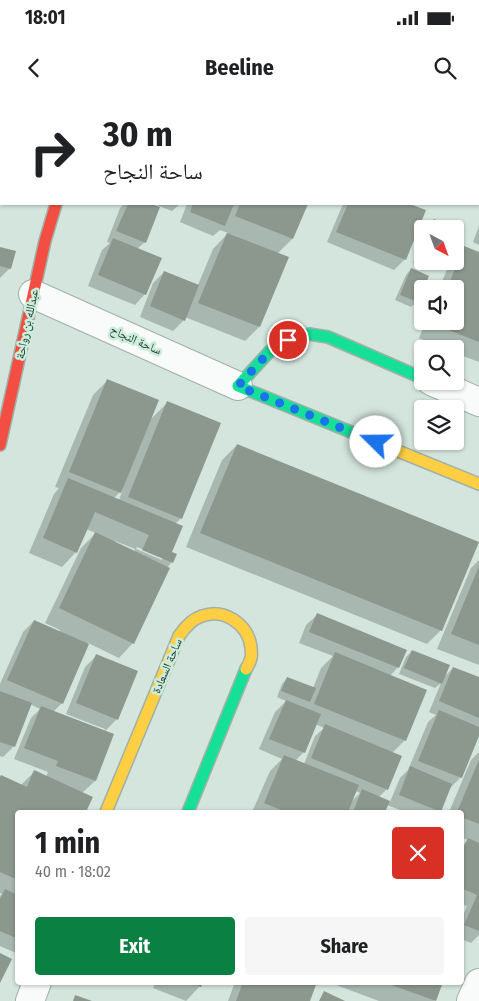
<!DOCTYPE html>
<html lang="en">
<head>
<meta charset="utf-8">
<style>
	body { margin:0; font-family:"Fira Sans Condensed","Noto Naskh Arabic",sans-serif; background:#f6f6f6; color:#202124; height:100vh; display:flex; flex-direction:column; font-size:19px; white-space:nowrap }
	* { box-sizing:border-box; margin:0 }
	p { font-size:16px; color:#757577 }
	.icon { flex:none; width:28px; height:28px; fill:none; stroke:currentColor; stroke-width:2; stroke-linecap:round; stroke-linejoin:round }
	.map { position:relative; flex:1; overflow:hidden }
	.drawer { position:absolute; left:15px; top:710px; width:449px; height:175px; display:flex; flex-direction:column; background:#fff; border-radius:5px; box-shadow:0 1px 4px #0004 }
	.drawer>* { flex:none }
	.hud { position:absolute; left:0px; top:0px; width:480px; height:105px; box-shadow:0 1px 4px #0004; background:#fff; color:#202124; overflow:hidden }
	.needle { width:32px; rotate:139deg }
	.fabs { position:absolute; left:414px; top:120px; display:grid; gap:10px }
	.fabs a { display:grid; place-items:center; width:50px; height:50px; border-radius:5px; background:#fff; box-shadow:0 1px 4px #0004; font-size:25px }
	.pin { position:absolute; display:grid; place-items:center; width:42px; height:42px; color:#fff; margin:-21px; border:2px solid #fff; border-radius:50%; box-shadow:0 1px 5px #0007 }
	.me { position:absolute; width:55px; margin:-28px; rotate:292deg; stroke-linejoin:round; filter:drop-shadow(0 0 4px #0008) }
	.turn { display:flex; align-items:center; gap:18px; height:105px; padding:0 20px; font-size:22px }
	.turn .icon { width:65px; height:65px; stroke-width:2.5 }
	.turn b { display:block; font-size:35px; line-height:42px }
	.round { display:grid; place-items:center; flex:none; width:52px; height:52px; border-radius:5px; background:#f6f6f6 }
	.overview { display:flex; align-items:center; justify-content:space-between; height:85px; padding:0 20px }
	h1 { font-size:30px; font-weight:700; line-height:38px }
	.primary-button { display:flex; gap:10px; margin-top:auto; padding:10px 20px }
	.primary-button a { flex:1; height:58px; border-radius:5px; background:#0b8043; color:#fff; font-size:20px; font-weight:700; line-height:58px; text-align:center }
	.primary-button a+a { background:#f6f6f6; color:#202124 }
	.status { display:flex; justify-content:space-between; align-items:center; height:35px; padding:0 25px; background:#fff; direction:ltr }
	.status svg { height:14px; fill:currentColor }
	header { display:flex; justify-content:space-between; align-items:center; height:65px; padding:0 20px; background:#fff; font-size:22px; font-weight:700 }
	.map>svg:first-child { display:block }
	.shadow { fill:#0003; fill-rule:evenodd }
	.building { fill:#8c988e }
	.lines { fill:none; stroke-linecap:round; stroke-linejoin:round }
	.street-casing { stroke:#a1b0a8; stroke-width:30 }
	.fast-casing { stroke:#a1b0a8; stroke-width:14 }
	.slow-casing { stroke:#a1b0a8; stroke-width:14 }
	.jam-casing { stroke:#a1b0a8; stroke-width:14 }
	.street { stroke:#f8fbfa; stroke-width:28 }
	.fast { stroke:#16e098; stroke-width:11 }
	.slow { stroke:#ffcf43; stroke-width:11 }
	.jam { stroke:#f24e42; stroke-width:11 }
	.route { stroke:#1a73e8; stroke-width:9; stroke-dasharray:0 16.2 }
	.labels { text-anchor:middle; stroke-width:5; stroke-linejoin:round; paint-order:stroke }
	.street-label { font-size:12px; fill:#28352f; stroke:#cbeddc }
</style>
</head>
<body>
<div class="status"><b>18:01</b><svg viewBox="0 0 49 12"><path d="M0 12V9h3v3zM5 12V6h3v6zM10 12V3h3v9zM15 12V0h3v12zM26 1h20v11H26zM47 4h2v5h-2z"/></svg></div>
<header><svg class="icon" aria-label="back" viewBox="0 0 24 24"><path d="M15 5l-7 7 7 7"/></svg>Beeline<svg class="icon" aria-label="search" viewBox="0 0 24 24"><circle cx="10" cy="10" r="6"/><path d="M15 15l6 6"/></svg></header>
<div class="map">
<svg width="479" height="901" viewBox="0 0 479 901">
	<rect width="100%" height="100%" fill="#d3e5dc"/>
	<path class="shadow" d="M 0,0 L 26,0 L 28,1 L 1,1 L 1,83 L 0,84 Z
		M 170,0 L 195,0 L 195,1 L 169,1 Z
		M 272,0 L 346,0 L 345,1 L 271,1 Z
		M 372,0 L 383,0 L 386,1 L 371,1 Z
		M 397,0 L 421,0 L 420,1 L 400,1 Z
		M 433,0 L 479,0 L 479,37 L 479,1 L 433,1 Z
		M 124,104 L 148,104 L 158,108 L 145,142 L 137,149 L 145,194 L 135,205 L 88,186 L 102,150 L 110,143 L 107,142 L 120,108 Z
		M 154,104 L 180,104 L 172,111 Z
		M 187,104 L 306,104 L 292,139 L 277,154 L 259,227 L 245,241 L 185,217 L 184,220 L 173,231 L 140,217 L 153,183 L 164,172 L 198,185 L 213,149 L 228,133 L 220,130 L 213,136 L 180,122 Z
		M 343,104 L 407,104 L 425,111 L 405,159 L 394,170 L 327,142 Z
		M 434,121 L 447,129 L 427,129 Z
		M 479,126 L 479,145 L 473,142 Z
		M 422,140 L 422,161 L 434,161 L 428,169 L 413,163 Z
		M 0,148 L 10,168 L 0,178 Z
		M 465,148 L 479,154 L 479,262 L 455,253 L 455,249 L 445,249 L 419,238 L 426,221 L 455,221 L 455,189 L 439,189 L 450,162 L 455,161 L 455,158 Z
		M 411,169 L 428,176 L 417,202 L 411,207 L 395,200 L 406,175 Z
		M 108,280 L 149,321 L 168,302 L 220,323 L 180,419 L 175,424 L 170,453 L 172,462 L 167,468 L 133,543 L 119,558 L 88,543 L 62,603 L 53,612 L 104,632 L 105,629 L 66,614 L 85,567 L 96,556 L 117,619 L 104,632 L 112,635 L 95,681 L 82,693 L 92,697 L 85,712 L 18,712 L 18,854 L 0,846 L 0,796 L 2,794 L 0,793 L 0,678 L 21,685 L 34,672 L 46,677 L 48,672 L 14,659 L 31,618 L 40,609 L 30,604 L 13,647 L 3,657 L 0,656 L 0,584 L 23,532 L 34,521 L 59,532 L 60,530 L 45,523 L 81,448 L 96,433 L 86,429 L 76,452 L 62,467 L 29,453 L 54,394 L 59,388 L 55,387 L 93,295 ZM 123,389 L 119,400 L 114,398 ZM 115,441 L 135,449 L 134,452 L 114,443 ZM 137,447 L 162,457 L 162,460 L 136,449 Z
		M 237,345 L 441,530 L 427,544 L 186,447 L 222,360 Z
		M 479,460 L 479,565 L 437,549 L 471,468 Z
		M 317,515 L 398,567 L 390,576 L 405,640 L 392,653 L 387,689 L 379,697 L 390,702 L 400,678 L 408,670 L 428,622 L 436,615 L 429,612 L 441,583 L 435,588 L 399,574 L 406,557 L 412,551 L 443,578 L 453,568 L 479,578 L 479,633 L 461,677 L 450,688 L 438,712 L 405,712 L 387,705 L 384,712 L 252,712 L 270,671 L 282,659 L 259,649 L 275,612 L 286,601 L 277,597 L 282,584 L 287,578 L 313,588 L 321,568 L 333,556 L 299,543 L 306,525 ZM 315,624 L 324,628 L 315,636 L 304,664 L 296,660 L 304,652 ZM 356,691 L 360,693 L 351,702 Z
		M 479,652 L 479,835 L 471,843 L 461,839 L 461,820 L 467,806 L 461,804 L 461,747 L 468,740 L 461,737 L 461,712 L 449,712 L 471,660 Z
		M 155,882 L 202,882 L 200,886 L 186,901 L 153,888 Z
		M 235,882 L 316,882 L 309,901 L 228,901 Z
		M 328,882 L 441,882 L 434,901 L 379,901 Z"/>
	<path class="building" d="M 128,104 L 151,104 L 160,107 L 146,143 L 116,131 Z
		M 193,104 L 234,104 L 225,126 L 190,112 Z
		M 240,104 L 308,104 L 293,139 L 235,116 Z
		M 348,104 L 410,104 L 426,110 L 406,160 L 336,132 Z
		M 434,119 L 450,126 L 449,129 L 430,129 Z
		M 227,133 L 289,157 L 260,227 L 198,203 Z
		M 113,138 L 162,158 L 146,195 L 98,175 Z
		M 422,146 L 422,159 L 418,157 Z
		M 464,146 L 479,152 L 479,242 L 433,224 L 434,221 L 455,221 L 455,189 L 447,189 Z
		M 0,147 L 16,151 L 11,169 L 0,166 Z
		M 411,168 L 429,176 L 424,189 L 422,189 L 422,192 L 418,202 L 400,195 Z
		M 164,171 L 199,185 L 185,221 L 150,206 Z
		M 107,279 L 159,300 L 121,393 L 69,372 Z
		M 167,301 L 221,323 L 182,419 L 128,397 Z
		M 237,344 L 479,442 L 442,531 L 200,433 Z
		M 68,378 L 183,426 L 172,452 L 177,454 L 173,463 L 142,450 L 149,435 L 95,412 L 77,453 L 43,438 Z
		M 95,432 L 170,468 L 134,544 L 59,508 Z
		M 479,466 L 479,545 L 451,534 Z
		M 317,513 L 407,550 L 399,568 L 309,532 Z
		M 34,520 L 89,544 L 63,604 L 7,580 Z
		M 412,550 L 450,565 L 442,584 L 404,568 Z
		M 335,552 L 427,590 L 406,641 L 314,604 Z
		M 96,554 L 138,571 L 118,620 L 76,603 Z
		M 453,567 L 479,577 L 479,618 L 439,601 Z
		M 287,577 L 316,588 L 310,602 L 281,591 Z
		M 0,591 L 32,603 L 15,647 L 0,642 Z
		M 286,600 L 321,614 L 305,653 L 269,639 Z
		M 41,606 L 114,634 L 96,681 L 56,666 L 58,661 L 24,648 Z
		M 439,610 L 479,627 L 479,636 L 462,678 L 418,661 Z
		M 325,624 L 402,656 L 388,690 L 311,658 Z
		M 284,655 L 359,685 L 348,712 L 286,712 L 264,703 Z
		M 479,660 L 479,724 L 461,717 L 461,712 L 457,712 Z
		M 410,666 L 452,684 L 441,712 L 399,695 Z
		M 34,670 L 93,697 L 86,712 L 18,712 L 18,780 L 0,772 L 0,677 L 1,675 L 27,687 Z
		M 362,689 L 390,701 L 385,712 L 353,712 Z
		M 468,738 L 479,743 L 479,831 L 464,825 L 477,795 L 461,788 L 461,753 Z
		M 5,789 L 18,795 L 18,839 L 0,831 L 0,799 Z
		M 0,853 L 12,859 L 0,883 Z
		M 190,882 L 203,882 L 201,887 Z
		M 243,882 L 317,882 L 310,901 L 236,901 Z
		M 383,882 L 443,882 L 436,901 Z
		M 324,891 L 345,901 L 319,901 Z
		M 75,895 L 92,901 L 73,901 Z"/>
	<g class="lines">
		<g class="street-casing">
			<path id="street" d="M 94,1 L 94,0
				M 33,194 L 238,286
				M 431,281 L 479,302
				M 30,901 L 37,882
				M 471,901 L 479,883"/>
		</g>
		<g class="fast-casing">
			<path id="fast" d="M 356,334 L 238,286 L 270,251 L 288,240 L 309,234 L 328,237 L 422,278
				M 188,712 L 246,569"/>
		</g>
		<g class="slow-casing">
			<path id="slow" d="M 356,334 L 479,384
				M 106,712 L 179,536 C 185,527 192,519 202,516 C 224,508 248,524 251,547 C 251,550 252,555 251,558 C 250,562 248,566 246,569"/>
		</g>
		<g class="jam-casing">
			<path id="jam" d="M 0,345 L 45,141 L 56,104"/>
		</g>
		<use href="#street" class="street"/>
		<use href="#fast" class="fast"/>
		<use href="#slow" class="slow"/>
		<use href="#jam" class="jam"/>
	</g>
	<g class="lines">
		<path class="route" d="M 288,240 L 270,251 L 238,286 L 376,342"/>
	</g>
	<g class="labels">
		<g class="street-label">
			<text transform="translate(27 224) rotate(-78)" y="4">عبدالله بن رواحة</text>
			<text transform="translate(136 240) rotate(24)" y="4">ساحة النجاح</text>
			<text transform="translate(167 566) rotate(-67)" y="4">ساحة السعادة</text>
		</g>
	</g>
</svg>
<div class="fabs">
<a><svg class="needle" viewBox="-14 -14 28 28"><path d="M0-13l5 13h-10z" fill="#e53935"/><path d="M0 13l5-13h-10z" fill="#757577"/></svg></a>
<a><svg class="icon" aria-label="sound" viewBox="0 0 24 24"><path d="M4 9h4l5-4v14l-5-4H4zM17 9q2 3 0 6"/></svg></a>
<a><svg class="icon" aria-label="search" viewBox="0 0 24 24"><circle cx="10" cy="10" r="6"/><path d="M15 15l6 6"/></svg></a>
<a><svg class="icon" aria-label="layers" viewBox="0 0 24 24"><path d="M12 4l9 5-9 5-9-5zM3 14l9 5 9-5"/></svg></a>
</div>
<div class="pin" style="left:288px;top:240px;background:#d93025"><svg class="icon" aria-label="arrive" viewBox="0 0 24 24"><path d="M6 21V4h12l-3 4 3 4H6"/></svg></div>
<svg class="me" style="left:376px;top:342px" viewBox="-20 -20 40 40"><circle r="19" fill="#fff"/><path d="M0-13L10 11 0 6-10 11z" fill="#1a73e8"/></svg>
<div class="hud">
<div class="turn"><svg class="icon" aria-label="right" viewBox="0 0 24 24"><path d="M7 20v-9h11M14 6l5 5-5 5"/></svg><div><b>30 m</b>ساحة النجاح</div></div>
</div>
<section class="drawer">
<div class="overview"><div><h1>1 min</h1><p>40 m · 18:02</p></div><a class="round" style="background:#d93025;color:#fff"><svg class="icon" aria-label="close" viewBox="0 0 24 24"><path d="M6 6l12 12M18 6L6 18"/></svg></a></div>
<div class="primary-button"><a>Exit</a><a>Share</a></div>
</section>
</div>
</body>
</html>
